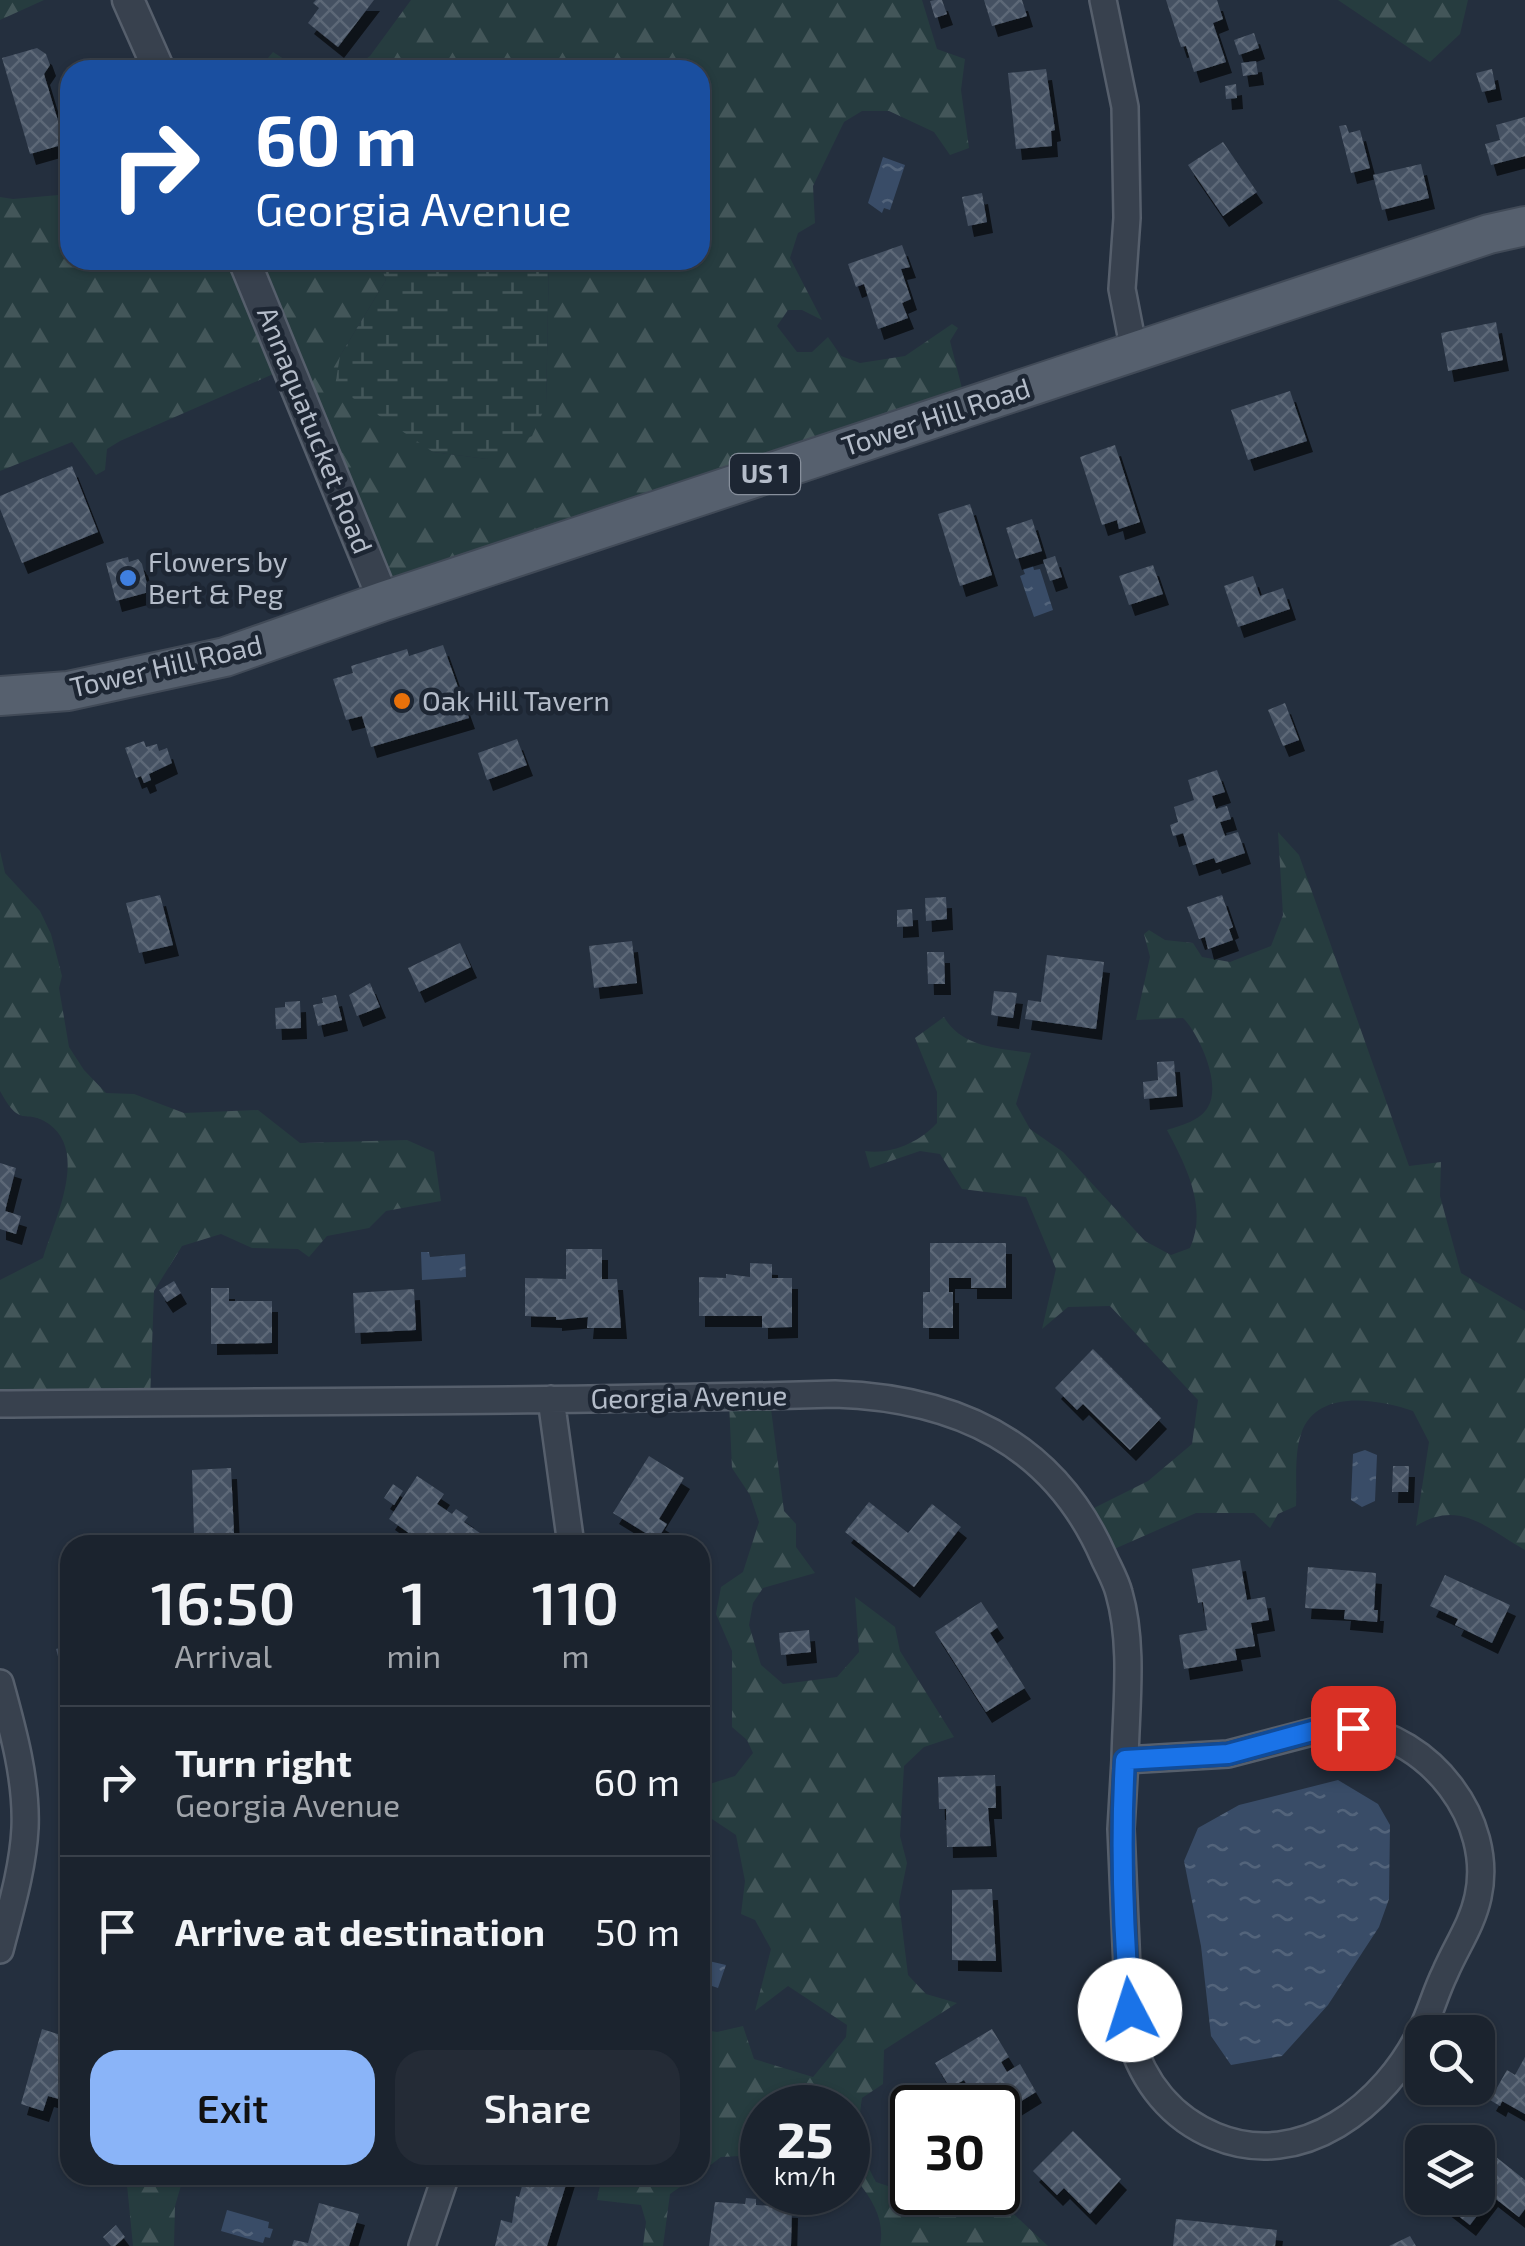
<!DOCTYPE html>
<html lang="en">
<head>
<meta charset="utf-8">
<style>
	body { margin:0; font-family:"Exo 2",sans-serif; background:#242b36; color:#f1f3f6; height:100vh; display:flex; flex-direction:column; font-size:38px; white-space:nowrap }
	* { box-sizing:border-box; margin:0 }
	p { font-size:32px; color:#a0a4aa }
	.icon { flex:none; width:55px; height:55px; fill:none; stroke:currentColor; stroke-width:2; stroke-linecap:round; stroke-linejoin:round }
	.map { position:relative; flex:1; overflow:hidden }
	.panel { position:absolute; left:60px; top:1535px; width:650px; height:650px; display:flex; flex-direction:column; background:#1b232e; border-radius:30px; box-shadow:0 2px 8px #0004,0 0 0 2px #39404a }
	.panel>* { flex:none }
	.hud { position:absolute; left:60px; top:60px; width:650px; height:210px; border-radius:30px; box-shadow:0 2px 8px #0004,0 0 0 2px #39404a; background:#1a4fa0; color:#fff; overflow:hidden }
	.buttons { position:absolute; left:1405px; top:2015px; display:grid; gap:20px }
	.buttons a { display:grid; place-items:center; width:90px; height:90px; border-radius:20px; background:#1b232e; box-shadow:0 2px 8px #0004,0 0 0 2px #39404a; font-size:50px }
	.speed { position:absolute; left:740px; top:2085px; display:flex; gap:20px; font-size:50px; font-weight:700; text-align:center }
	.speed>* { display:grid; place-content:center; width:130px; height:130px; border-radius:50%; background:#1b232e; box-shadow:0 2px 8px #0004,0 0 0 2px #39404a; line-height:1 }
	.speed small { font-size:25px; font-weight:400 }
	.speed .limit { border:5px solid #111; border-radius:15px; background:#fff; color:#111 }
	.pin { position:absolute; display:grid; place-items:center; width:85px; height:85px; color:#fff; margin:-42px; border-radius:20px; box-shadow:0 5px 15px #0006 }
	.me { position:absolute; width:110px; margin:-55px; rotate:355deg; stroke-linejoin:round; filter:drop-shadow(0 0 8px #0008) }
	.turn { display:flex; align-items:center; gap:35px; height:210px; padding:0 30px; font-size:45px }
	.turn .icon { width:130px; height:130px; stroke-width:2.5 }
	.turn b { display:block; font-size:70px; line-height:85px }
	.eta { display:flex; justify-content:space-evenly; align-items:center; height:170px; text-align:center }
	.eta b { font-size:60px; font-weight:600; line-height:70px }
	.button { display:flex; gap:20px; margin-top:auto; padding:20px 30px }
	.button a { flex:1; height:115px; border-radius:30px; background:#8ab4f8; color:#111; font-size:40px; font-weight:600; line-height:115px; text-align:center }
	.button a+a { background:#242b36; color:#f1f3f6 }
	ul { padding:0; list-style:none }
	li { display:flex; align-items:center; gap:30px; height:150px; padding:0 30px; border-top:2px solid #39404a }
	li div { flex:1 }
	li b { display:block; font-size:38px }
	li em { font-style:normal }
	.map>svg:first-child { display:block }
	.forest { fill:url(#forest-firs) }
	.wetland { fill:url(#wetland-marsh) }
	.water { fill:url(#water-ripples) }
	.building { fill:url(#building-cross-hatch); filter:url(#shadow) }
	.lines { fill:none; stroke-linecap:round; stroke-linejoin:round }
	.minor-casing { stroke:#565f6c; stroke-width:30 }
	.tertiary-casing { stroke:#565f6c; stroke-width:35 }
	.primary-casing { stroke:#414a57; stroke-width:42 }
	.minor { stroke:#38414e; stroke-width:25 }
	.tertiary { stroke:#38414e; stroke-width:30 }
	.primary { stroke:#56606e; stroke-width:38 }
	.route-casing { stroke:#114b97; stroke-width:25 }
	.route { stroke:#1a73e8; stroke-width:18 }
	.shop-dot { fill:#3f7fe0; stroke:#1d2633; stroke-width:4 }
	.food-dot { fill:#e8710a; stroke:#1d2633; stroke-width:4 }
	.labels { text-anchor:middle; stroke-width:9; stroke-linejoin:round; paint-order:stroke }
	.shield { fill:#1d2633; stroke:#878f9c; stroke-width:2.5 }
	.shield-label { font-size:25px; font-weight:bold; fill:#b4bcc9 }
	.street-label { font-size:28px; fill:#b4bcc9; stroke:#1d2633 }
	.poi-label { font-size:28px; fill:#b4bcc9; stroke:#1d2633; text-anchor:start }
</style>
</head>
<body>
<div class="map">
<svg width="1525" height="2246" viewBox="0 0 1525 2246">
	<defs>
		<pattern id="forest-firs" width="22" height="20" patternUnits="userSpaceOnUse" patternTransform="scale(2.5)"><rect width="22" height="20" fill="#263c3f"/><path d="M5 1l3.5 6h-7zM16 11l3.5 6h-7z" fill="#435659"/></pattern>
		<pattern id="wetland-marsh" width="20" height="14" patternUnits="userSpaceOnUse" patternTransform="scale(2.5)"><rect width="20" height="14" fill="#263c3f"/><path d="M1 5h8M5 5V1M11 12h8M15 12V8" fill="none" stroke="#435659"/></pattern>
		<pattern id="water-ripples" width="26" height="14" patternUnits="userSpaceOnUse" patternTransform="scale(2.5)"><rect width="26" height="14" fill="#394c67"/><path d="M2 4q2-2 4 0t4 0M15 11q2-2 4 0t4 0" fill="none" stroke="#53647b"/></pattern>
		<pattern id="building-cross-hatch" width="8" height="8" patternUnits="userSpaceOnUse" patternTransform="scale(2.5)"><rect width="8" height="8" fill="#455162"/><path d="M0 0l8 8M0 8l8-8" fill="none" stroke="#5d6877"/></pattern>
		<filter id="shadow"><feDropShadow dx="6" dy="11" stdDeviation="0" flood-color="#0009"/></filter>
	</defs>
	<rect width="100%" height="100%" fill="#242f3e"/>
	<path class="forest" d="M 0,0 L 44,0 L 0,20 Z
		M 411,0 L 922,0 L 937,49 L 965,59 L 961,90 L 969,148 L 950,155 L 934,132 L 889,111 L 862,111 L 844,122 L 813,186 L 815,223 L 798,233 L 790,258 L 822,320 L 802,310 L 788,310 L 777,326 L 797,352 L 812,352 L 828,337 L 841,356 L 860,363 L 905,356 L 952,324 L 958,328 L 950,341 L 967,408 L 386,601 L 287,368 L 120,441 L 107,449 L 105,470 L 96,475 L 72,442 L 0,471 L 0,197 L 13,199 L 70,194 L 70,260 L 378,260 L 386,280 L 340,356 L 433,452 L 487,459 L 546,405 L 549,260 L 700,260 L 700,70 L 350,70 L 370,56 Z
		M 1338,0 L 1468,0 L 1460,34 L 1430,62 Z
		M 273,52 L 301,70 L 258,70 Z
		M 1278,832 L 1299,855 L 1409,1166 L 1441,1162 L 1440,1196 L 1461,1273 L 1525,1311 L 1525,1550 C 1486,1528 1460,1499 1416,1526 L 1429,1442 L 1413,1411 C 1378,1399 1316,1388 1301,1434 C 1294,1455 1297,1484 1296,1506 L 1278,1514 L 1270,1528 L 1254,1513 L 1196,1513 L 1103,1554 L 1082,1514 L 1148,1481 L 1192,1444 L 1198,1400 L 1110,1306 L 1068,1307 L 1042,1329 L 1056,1269 L 1026,1197 L 962,1189 L 940,1154 L 920,1151 L 870,1168 L 865,1151 C 891,1155 920,1142 937,1123 L 937,1092 L 915,1038 L 944,1017 C 962,1048 999,1048 1031,1053 L 1016,1104 L 1030,1129 L 1063,1152 L 1145,1241 L 1171,1255 L 1190,1248 C 1208,1208 1186,1166 1167,1130 C 1182,1125 1200,1121 1208,1107 C 1222,1084 1199,1034 1183,1018 L 1136,1020 L 1150,957 L 1144,934 L 1149,930 L 1165,940 L 1193,943 L 1202,957 L 1230,962 L 1271,946 L 1283,915 Z
		M 0,851 L 5,873 L 40,911 L 51,934 L 62,976 L 59,988 L 69,1047 L 84,1070 L 106,1093 L 134,1094 L 184,1113 L 258,1110 L 300,1143 L 407,1140 L 434,1152 L 441,1201 L 386,1211 L 369,1228 L 327,1236 L 309,1257 L 298,1249 L 252,1248 L 221,1234 L 182,1246 L 154,1291 L 150,1401 L 0,1407 L 0,1280 L 43,1258 C 54,1220 89,1153 49,1124 C 25,1107 22,1131 0,1091 Z
		M 770,1401 L 784,1511 L 796,1524 L 796,1547 L 815,1573 L 763,1588 L 753,1603 L 749,1625 L 761,1665 L 783,1684 L 837,1677 L 859,1652 L 855,1597 L 895,1627 L 900,1651 L 954,1737 L 924,1747 L 904,1766 L 900,1836 L 907,1863 L 899,1902 L 908,1975 L 926,1994 L 957,2003 L 884,2050 L 883,2084 L 862,2098 C 857,2127 861,2157 876,2182 L 903,2191 L 912,2190 L 912,2192 L 997,2193 L 1004,2205 L 1048,2246 L 880,2246 C 885,2222 874,2202 859,2183 L 848,2182 L 848,2108 L 762,2108 L 762,2155 L 721,2157 L 700,2173 L 700,2029 L 717,2032 L 743,2026 L 754,2059 L 813,2077 L 846,2037 L 847,2025 L 788,1986 L 755,2011 L 771,1949 L 755,1920 L 741,1914 L 745,1881 L 736,1835 L 700,1811 L 700,1787 L 735,1776 L 753,1753 L 747,1740 L 732,1727 L 732,1651 L 716,1614 L 721,1587 L 743,1572 L 759,1522 L 750,1495 L 732,1468 L 729,1402 Z
		M 132,2175 L 184,2175 L 175,2206 L 174,2246 L 133,2246 L 127,2185 Z
		M 602,2175 L 697,2175 L 670,2194 L 663,2246 L 643,2246 L 646,2222 L 641,2205 L 597,2200 Z"/>
	<path class="wetland" d="M 378,260 L 549,260 L 546,405 L 532,436 L 487,459 L 433,452 L 335,386 L 340,356 L 386,280 Z"/>
	<path class="water" d="M 883,157 L 905,165 L 890,210 L 884,208 L 882,213 L 868,203 Z
		M 1033,566 L 1034,570 L 1040,569 L 1053,610 L 1034,617 L 1020,576 L 1025,574 L 1023,569 Z
		M 421,1252 L 429,1252 L 430,1257 L 465,1254 L 466,1277 L 422,1280 Z
		M 1365,1450 L 1377,1455 L 1375,1501 L 1362,1507 L 1351,1500 L 1353,1454 Z
		M 1338,1780 L 1378,1804 L 1390,1825 L 1389,1899 L 1379,1927 L 1328,2005 L 1282,2056 L 1231,2065 L 1211,2036 L 1201,1946 L 1184,1861 L 1198,1828 L 1239,1805 Z
		M 700,1959 L 726,1965 L 718,1988 L 700,1982 Z
		M 227,2210 L 269,2222 L 268,2228 L 273,2229 L 270,2238 L 265,2237 L 263,2243 L 221,2231 Z"/>
	<path class="building" d="M 316,0 L 374,0 L 338,47 L 308,23 L 319,8 L 313,3 Z
		M 935,0 L 942,0 L 947,14 L 935,18 L 930,1 Z
		M 984,0 L 1022,0 L 1027,16 L 992,26 Z
		M 1166,0 L 1217,0 L 1223,19 L 1213,23 L 1226,62 L 1194,72 L 1186,46 L 1181,47 Z
		M 1254,33 L 1259,48 L 1239,55 L 1234,40 Z
		M 37,48 L 46,54 L 50,65 L 44,74 L 65,144 L 30,154 L 2,58 Z
		M 1256,61 L 1258,74 L 1243,76 L 1241,63 Z
		M 1046,69 L 1055,130 L 1051,131 L 1052,146 L 1016,149 L 1008,73 Z
		M 1492,69 L 1496,89 L 1482,92 L 1476,73 Z
		M 1236,84 L 1237,98 L 1226,99 L 1225,86 Z
		M 1525,117 L 1525,156 L 1491,165 L 1485,144 L 1500,140 L 1496,125 Z
		M 1346,125 L 1349,133 L 1360,130 L 1370,168 L 1351,173 L 1339,126 Z
		M 1223,142 L 1257,192 L 1223,216 L 1188,165 Z
		M 1421,164 L 1429,198 L 1382,210 L 1373,175 Z
		M 982,193 L 987,222 L 968,226 L 962,197 Z
		M 902,245 L 910,267 L 901,269 L 911,299 L 902,303 L 908,318 L 878,329 L 864,284 L 856,287 L 848,264 Z
		M 1496,322 L 1503,360 L 1448,371 L 1441,333 Z
		M 1290,391 L 1307,441 L 1248,460 L 1231,410 Z
		M 1115,445 L 1140,522 L 1119,529 L 1117,520 L 1102,525 L 1080,457 Z
		M 72,466 L 98,532 L 22,563 L 0,509 L 0,496 Z
		M 970,504 L 992,575 L 960,586 L 938,514 Z
		M 1032,519 L 1042,551 L 1016,559 L 1006,528 Z
		M 1055,556 L 1062,577 L 1050,581 L 1043,560 Z
		M 128,557 L 129,562 L 138,559 L 142,564 L 149,592 L 116,601 L 106,563 Z
		M 1153,565 L 1163,594 L 1129,605 L 1119,576 Z
		M 1253,576 L 1260,596 L 1283,588 L 1290,609 L 1238,627 L 1224,586 Z
		M 443,645 L 469,718 L 371,747 L 362,716 L 346,720 L 333,679 L 353,673 L 351,666 L 407,649 L 409,656 Z
		M 1285,703 L 1299,740 L 1283,746 L 1268,710 Z
		M 517,739 L 527,765 L 487,780 L 478,753 Z
		M 144,741 L 146,747 L 157,744 L 159,751 L 167,748 L 172,763 L 149,774 L 151,780 L 144,783 L 141,776 L 136,778 L 125,748 Z
		M 1217,770 L 1225,792 L 1212,796 L 1216,809 L 1227,806 L 1231,819 L 1220,822 L 1225,836 L 1238,832 L 1245,853 L 1216,863 L 1214,858 L 1193,865 L 1183,833 L 1173,836 L 1170,825 L 1178,822 L 1174,807 L 1194,800 L 1188,780 Z
		M 160,895 L 173,945 L 139,953 L 126,903 Z
		M 1222,895 L 1233,927 L 1229,929 L 1233,940 L 1208,949 L 1205,937 L 1199,939 L 1187,907 Z
		M 946,897 L 947,919 L 926,921 L 925,898 Z
		M 912,909 L 913,926 L 897,927 L 897,910 Z
		M 632,941 L 637,983 L 594,988 L 589,946 Z
		M 460,943 L 471,967 L 419,992 L 408,968 Z
		M 927,952 L 944,952 L 945,984 L 928,984 Z
		M 1047,955 L 1104,962 L 1096,1029 L 1025,1019 L 1028,1000 L 1041,1002 Z
		M 370,983 L 380,1007 L 357,1016 L 349,995 Z
		M 994,991 L 1017,993 L 1013,1018 L 991,1015 Z
		M 336,995 L 342,1020 L 318,1026 L 313,1005 L 323,1003 L 322,998 Z
		M 300,1001 L 301,1028 L 276,1029 L 275,1008 L 285,1007 L 285,1002 Z
		M 1174,1061 L 1177,1096 L 1144,1099 L 1143,1082 L 1158,1080 L 1157,1062 Z
		M 0,1163 L 16,1168 L 5,1211 L 21,1216 L 16,1234 L 0,1229 Z
		M 930,1243 L 1006,1243 L 1006,1288 L 971,1288 L 971,1278 L 949,1278 L 949,1292 L 953,1292 L 953,1328 L 923,1328 L 923,1292 L 930,1292 Z
		M 566,1249 L 602,1249 L 602,1279 L 617,1279 L 621,1328 L 587,1328 L 588,1317 L 556,1320 L 556,1317 L 525,1316 L 525,1278 L 566,1279 Z
		M 750,1263 L 772,1264 L 772,1278 L 792,1278 L 792,1327 L 762,1328 L 762,1316 L 699,1316 L 699,1277 L 726,1278 L 726,1274 L 750,1277 Z
		M 174,1281 L 181,1293 L 167,1302 L 159,1290 Z
		M 211,1288 L 229,1288 L 229,1301 L 272,1301 L 272,1343 L 211,1344 Z
		M 414,1289 L 416,1330 L 355,1333 L 353,1293 Z
		M 1093,1349 L 1161,1418 L 1130,1450 L 1083,1404 L 1077,1410 L 1055,1388 Z
		M 649,1456 L 684,1478 L 659,1519 L 667,1524 L 657,1540 L 613,1513 Z
		M 1393,1466 L 1409,1466 L 1408,1492 L 1392,1492 Z
		M 231,1468 L 234,1533 L 194,1534 L 192,1470 Z
		M 417,1476 L 444,1494 L 437,1504 L 452,1514 L 456,1509 L 468,1517 L 464,1522 L 490,1540 L 487,1545 L 407,1545 L 413,1536 L 389,1519 Z
		M 393,1484 L 403,1491 L 394,1505 L 384,1498 Z
		M 869,1502 L 908,1533 L 932,1504 L 961,1527 L 914,1587 L 845,1532 Z
		M 1240,1560 L 1247,1600 L 1265,1597 L 1269,1620 L 1251,1623 L 1255,1646 L 1235,1649 L 1237,1660 L 1184,1669 L 1179,1635 L 1207,1630 L 1203,1602 L 1198,1603 L 1192,1569 Z
		M 1308,1567 L 1376,1573 L 1374,1610 L 1378,1610 L 1377,1622 L 1344,1619 L 1345,1610 L 1305,1608 Z
		M 1445,1575 L 1510,1605 L 1492,1643 L 1455,1625 L 1458,1619 L 1430,1606 Z
		M 981,1602 L 998,1627 L 990,1633 L 1025,1688 L 986,1712 L 935,1632 Z
		M 809,1630 L 811,1652 L 781,1655 L 779,1633 Z
		M 70,1645 L 70,1697 L 69,1697 L 56,1649 Z
		M 995,1775 L 996,1808 L 988,1808 L 991,1846 L 947,1847 L 946,1809 L 939,1809 L 938,1777 Z
		M 992,1889 L 996,1961 L 952,1960 L 952,1890 Z
		M 42,2029 L 70,2038 L 70,2063 L 59,2099 L 48,2096 L 43,2111 L 21,2104 Z
		M 992,2029 L 1009,2057 L 1001,2062 L 1007,2072 L 1020,2064 L 1036,2092 L 1007,2110 L 1001,2100 L 989,2108 L 958,2108 L 956,2103 L 972,2093 L 964,2080 L 950,2088 L 935,2063 Z
		M 1525,2057 L 1525,2114 L 1502,2101 L 1500,2106 L 1490,2100 L 1507,2070 L 1515,2075 Z
		M 1073,2131 L 1121,2179 L 1090,2214 L 1064,2188 L 1057,2195 L 1033,2171 Z
		M 1481,2145 L 1525,2180 L 1525,2209 L 1519,2217 L 1492,2196 L 1470,2225 L 1438,2200 L 1478,2198 L 1478,2149 Z
		M 525,2175 L 569,2175 L 547,2246 L 495,2246 L 501,2220 L 512,2223 L 516,2196 L 519,2197 Z
		M 746,2198 L 756,2199 L 756,2205 L 792,2207 L 791,2246 L 709,2246 L 715,2202 L 745,2204 Z
		M 319,2203 L 359,2214 L 349,2246 L 292,2246 L 294,2240 L 308,2243 Z
		M 1176,2219 L 1277,2230 L 1275,2246 L 1173,2246 Z
		M 116,2225 L 125,2237 L 115,2246 L 111,2246 L 103,2237 Z
		M 1410,2236 L 1416,2246 L 1389,2246 Z"/>
	<g class="lines">
		<g class="minor-casing">
			<path id="minor" d="M 1103,0 L 1125,107 L 1127,218 L 1122,289 L 1134,351
				M 551,1399 L 571,1545
				M 0,1404 C 279,1401 557,1402 835,1394 C 957,1398 1054,1443 1104,1558 C 1109,1569 1116,1581 1119,1593 C 1134,1645 1126,1707 1125,1760
				M 0,1683 C 13,1730 27,1780 25,1828 C 23,1869 10,1911 0,1950
				M 1353,1728 C 1430,1737 1495,1820 1478,1897 C 1472,1925 1456,1947 1445,1973 C 1436,1991 1431,2011 1422,2029 C 1386,2105 1301,2172 1215,2136 C 1171,2118 1143,2082 1130,2037 L 1121,1829 L 1125,1760 L 1228,1754 L 1316,1731 Z
				M 422,2246 L 446,2175"/>
		</g>
		<g class="tertiary-casing">
			<path id="tertiary" d="M 128,0 L 159,70
				M 244,260 L 384,601"/>
		</g>
		<g class="primary-casing">
			<path id="primary" d="M 0,696 L 68,691 L 225,657 L 384,601 L 1489,234 L 1525,226"/>
		</g>
		<use href="#minor" class="minor"/>
		<use href="#tertiary" class="tertiary"/>
		<use href="#primary" class="primary"/>
	</g>
	<g class="lines">
		<g class="route-casing">
			<path id="route" d="M 1130,2010 C 1123,1927 1120,1844 1125,1760 L 1228,1754 L 1316,1730 L 1353,1728"/>
		</g>
		<use href="#route" class="route"/>
	</g>
	<circle class="shop-dot" cx="128" cy="578" r="10"/>
	<circle class="food-dot" cx="402" cy="701" r="10"/>
	<g class="labels">
		<rect class="shield" x="730" y="454" width="70" height="40" rx="8"/>
		<g class="shield-label">
			<text x="765" y="483">US 1</text>
		</g>
		<g class="street-label">
			<text transform="translate(936 417) rotate(-18)" y="10">Tower Hill Road</text>
			<text transform="translate(315 430) rotate(68)" y="10">Annaquatucket Road</text>
			<text transform="translate(166 666) rotate(-13)" y="10">Tower Hill Road</text>
			<text transform="translate(689 1397) rotate(-1)" y="10">Georgia Avenue</text>
		</g>
		<g class="poi-label">
			<text x="148" y="572">Flowers by<tspan x="148" dy="32">Bert &amp; Peg</tspan></text>
			<text x="422" y="711">Oak Hill Tavern</text>
		</g>
	</g>
</svg>
<div class="buttons">
<a><svg class="icon" aria-label="search" viewBox="0 0 24 24"><circle cx="10" cy="10" r="6"/><path d="M15 15l6 6"/></svg></a>
<a><svg class="icon" aria-label="layers" viewBox="0 0 24 24"><path d="M12 4l9 5-9 5-9-5zM3 14l9 5 9-5"/></svg></a>
</div>
<div class="speed"><div>25<small>km/h</small></div><div class="limit">30</div></div>
<div class="pin" style="left:1353px;top:1728px;background:#d93025"><svg class="icon" aria-label="arrive" viewBox="0 0 24 24"><path d="M6 21V4h12l-3 4 3 4H6"/></svg></div>
<svg class="me" style="left:1130px;top:2010px" viewBox="-20 -20 40 40"><circle r="19" fill="#fff"/><path d="M0-13L10 11 0 6-10 11z" fill="#1a73e8"/></svg>
<div class="hud">
<div class="turn"><svg class="icon" aria-label="right" viewBox="0 0 24 24"><path d="M7 20v-9h11M14 6l5 5-5 5"/></svg><div><b>60 m</b>Georgia Avenue</div></div>
</div>
<section class="panel">
<div class="eta">
<div><b>16:50</b><p>Arrival</p></div>
<div><b>1</b><p>min</p></div>
<div><b>110</b><p>m</p></div>
</div>
<ul>
<li><svg class="icon" aria-label="right" viewBox="0 0 24 24"><path d="M7 20v-9h11M14 6l5 5-5 5"/></svg><div><b>Turn right</b><p>Georgia Avenue</p></div><em>60 m</em></li>
<li><svg class="icon" aria-label="arrive" viewBox="0 0 24 24"><path d="M6 21V4h12l-3 4 3 4H6"/></svg><div><b>Arrive at destination</b></div><em>50 m</em></li>
</ul>
<div class="button"><a>Exit</a><a>Share</a></div>
</section>
</div>
</body>
</html>
